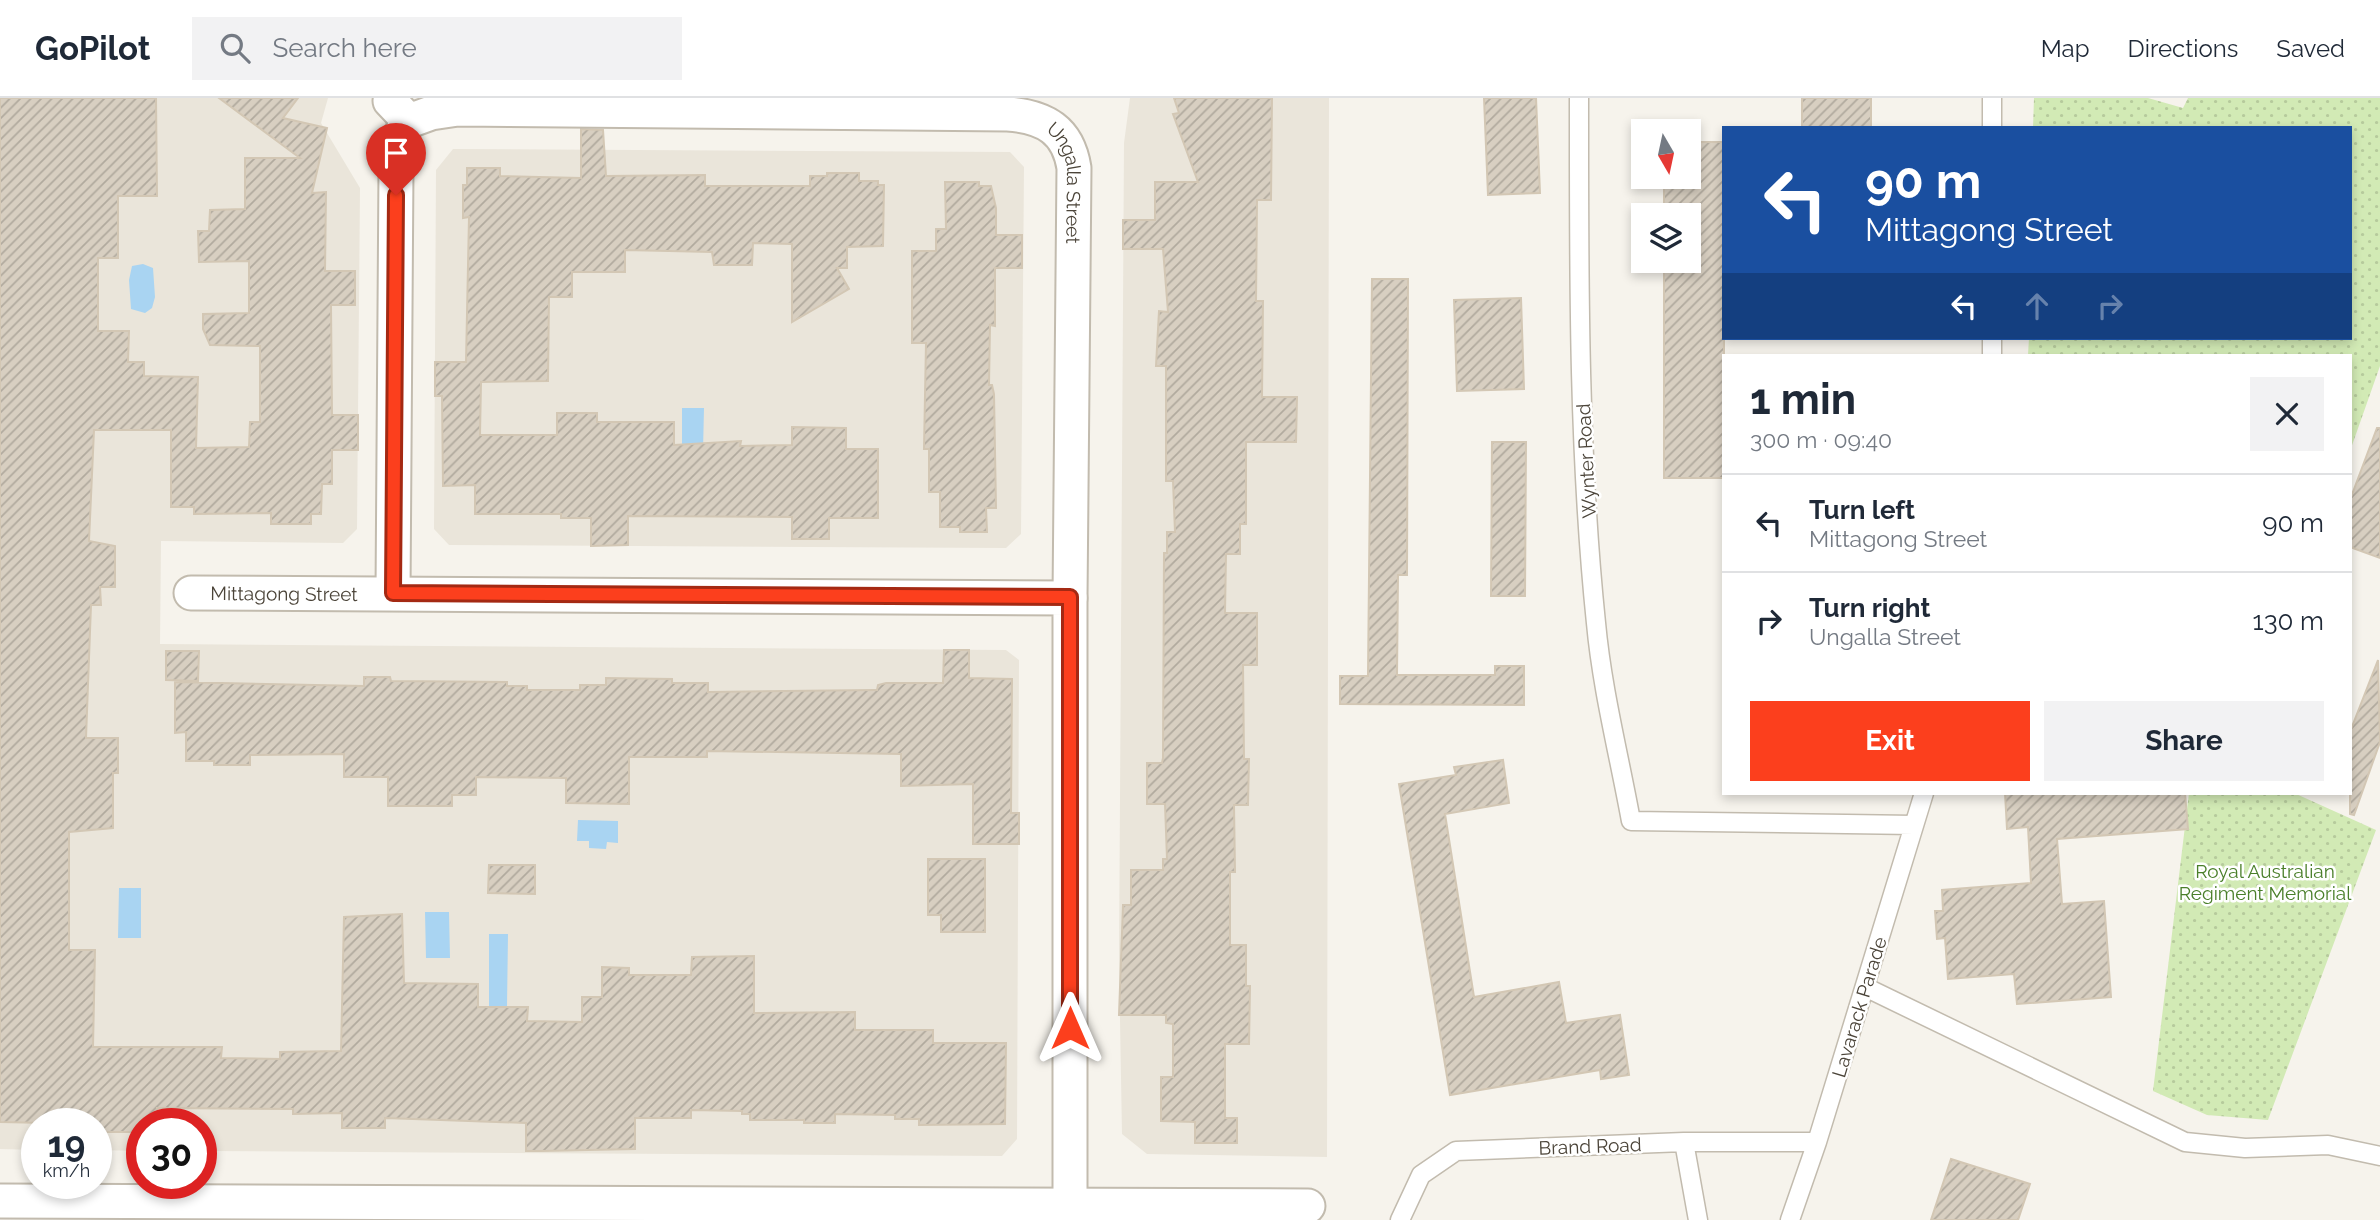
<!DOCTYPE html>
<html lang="en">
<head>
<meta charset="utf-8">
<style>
	body { margin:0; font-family:Raleway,sans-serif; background:#f2f2f3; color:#1f2937; height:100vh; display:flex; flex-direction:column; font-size:26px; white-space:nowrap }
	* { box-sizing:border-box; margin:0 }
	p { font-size:23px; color:#747a83 }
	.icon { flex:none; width:38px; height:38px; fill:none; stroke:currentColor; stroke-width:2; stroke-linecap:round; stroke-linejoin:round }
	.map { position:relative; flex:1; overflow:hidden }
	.details { position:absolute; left:1722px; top:256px; width:630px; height:441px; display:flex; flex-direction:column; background:#fff; border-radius:0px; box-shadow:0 4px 10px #0003 }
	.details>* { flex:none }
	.guide { position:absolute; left:1722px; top:28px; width:630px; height:214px; border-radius:0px; box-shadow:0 4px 10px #0003; background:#1a4fa0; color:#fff; overflow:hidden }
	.needle { width:46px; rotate:171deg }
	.tools { position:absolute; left:1631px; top:21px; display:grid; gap:14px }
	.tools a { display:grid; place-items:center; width:70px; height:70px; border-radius:0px; background:#fff; box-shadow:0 4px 10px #0003; font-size:35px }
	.speed { position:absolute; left:21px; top:1010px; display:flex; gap:14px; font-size:35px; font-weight:700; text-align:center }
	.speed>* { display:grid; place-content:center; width:91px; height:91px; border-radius:50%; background:#fff; box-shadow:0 4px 10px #0003; line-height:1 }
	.speed small { font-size:18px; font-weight:400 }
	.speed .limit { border:10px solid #d22; background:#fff; color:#111 }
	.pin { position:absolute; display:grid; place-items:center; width:60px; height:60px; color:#fff; margin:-72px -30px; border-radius:50% 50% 50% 0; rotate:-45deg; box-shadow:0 0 7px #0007 }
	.pin .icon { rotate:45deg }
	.me { position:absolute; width:77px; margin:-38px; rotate:0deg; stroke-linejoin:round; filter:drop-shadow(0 0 5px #0008) }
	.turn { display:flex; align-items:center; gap:24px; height:147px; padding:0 28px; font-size:32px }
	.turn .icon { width:91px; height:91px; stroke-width:2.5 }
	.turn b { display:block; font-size:49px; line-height:60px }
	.lanes { display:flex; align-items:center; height:66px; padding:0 28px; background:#0003; justify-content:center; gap:35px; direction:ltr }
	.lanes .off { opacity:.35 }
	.round { display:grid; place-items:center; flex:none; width:74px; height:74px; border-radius:0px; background:#f2f2f3 }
	.summary { display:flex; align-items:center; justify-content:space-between; height:119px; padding:0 28px }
	h1 { font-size:42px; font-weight:700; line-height:52px }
	.primary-button { display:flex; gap:14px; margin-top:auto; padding:14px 28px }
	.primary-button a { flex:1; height:80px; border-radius:0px; background:#fc3f1d; color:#fff; font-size:28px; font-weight:700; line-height:80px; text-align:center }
	.primary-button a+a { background:#f2f2f3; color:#1f2937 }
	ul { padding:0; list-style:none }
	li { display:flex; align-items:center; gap:21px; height:98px; padding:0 28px; border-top:2px solid #e0e1e3 }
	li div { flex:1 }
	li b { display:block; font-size:26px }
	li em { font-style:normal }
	header { display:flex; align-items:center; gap:42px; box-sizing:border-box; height:98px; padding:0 35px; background:#fff; border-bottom:2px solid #e0e1e3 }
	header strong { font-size:33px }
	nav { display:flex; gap:38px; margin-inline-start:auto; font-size:24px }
	.search { width:490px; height:63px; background:#f2f2f3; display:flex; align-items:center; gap:18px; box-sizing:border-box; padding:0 24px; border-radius:0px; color:#747a83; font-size:26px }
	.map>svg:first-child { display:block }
	.residential { fill:#eae5da }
	.green { fill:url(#green-dots) }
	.water { fill:#a9d4f2 }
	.building { fill:url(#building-hatch); stroke:#d3c7b4; stroke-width:2 }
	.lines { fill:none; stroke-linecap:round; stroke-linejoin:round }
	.lane-casing { stroke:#c2bbae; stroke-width:21 }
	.street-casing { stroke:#c2bbae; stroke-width:37 }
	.lane { stroke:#fff; stroke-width:18 }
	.street { stroke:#fff; stroke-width:33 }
	.route-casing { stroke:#a42913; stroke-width:18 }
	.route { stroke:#fc3f1d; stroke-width:12 }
	.labels { text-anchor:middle; stroke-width:5; stroke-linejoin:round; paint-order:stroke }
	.street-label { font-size:19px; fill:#4b4439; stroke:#fff }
	.park-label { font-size:19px; fill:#4a7f2a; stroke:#fff }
</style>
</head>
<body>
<header>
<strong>GoPilot</strong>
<div class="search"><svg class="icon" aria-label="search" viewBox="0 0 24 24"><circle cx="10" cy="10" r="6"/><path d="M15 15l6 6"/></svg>Search here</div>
<nav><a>Map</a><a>Directions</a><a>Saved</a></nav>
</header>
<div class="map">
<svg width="2380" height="1122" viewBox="0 0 2380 1122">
	<defs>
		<pattern id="green-dots" width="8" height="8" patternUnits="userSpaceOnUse" patternTransform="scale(1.75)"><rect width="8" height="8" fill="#d2eab5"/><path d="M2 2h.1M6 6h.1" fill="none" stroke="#b6ca9c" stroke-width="1.8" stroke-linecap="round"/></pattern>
		<pattern id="building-hatch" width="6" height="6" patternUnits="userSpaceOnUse" patternTransform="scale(1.75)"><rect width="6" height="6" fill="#d8cfc1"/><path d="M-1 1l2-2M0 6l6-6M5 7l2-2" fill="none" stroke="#b1aa9e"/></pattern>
	</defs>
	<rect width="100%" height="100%" fill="#f6f3ec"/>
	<path class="residential" d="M 0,0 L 328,0 L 321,25 L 360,90 L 357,431 L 343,445 L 161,443 L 160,546 L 1006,552 L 1019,562 L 1017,1041 L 1002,1058 L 201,1053 L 201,1026 L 142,1026 L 142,1053 L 96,1052 L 96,1026 L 37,1026 L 37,1052 L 0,1051 Z
		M 1130,0 L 1329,0 L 1327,1059 L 1147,1056 L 1122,1036 L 1119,865 L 1124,45 Z
		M 453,51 L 1010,54 L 1024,69 L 1021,436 L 1006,450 L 449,447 L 434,431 L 436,72 Z"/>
	<path class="green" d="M 2034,0 L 2148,0 L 2183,10 L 2188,0 L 2380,0 L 2380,268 L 2350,353 L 2350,257 L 2028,257 L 2029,240 L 2350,240 L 2350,30 L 2033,30 Z
		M 2189,695 L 2294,695 L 2376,732 L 2268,1022 L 2207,1017 L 2153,993 Z"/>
	<path class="water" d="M 143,166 L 153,170 L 155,199 L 152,210 L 145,215 L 131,211 L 129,182 L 132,168 Z
		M 682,310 L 704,310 L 703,353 L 682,353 Z
		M 578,722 L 618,723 L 618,745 L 607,744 L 606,751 L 589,750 L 589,743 L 577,743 Z
		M 119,790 L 141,790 L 141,840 L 118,840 Z
		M 425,814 L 449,814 L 450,860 L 426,860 Z
		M 489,836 L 508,836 L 507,908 L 489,908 Z"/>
	<path class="building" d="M 0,0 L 156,0 L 157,98 L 118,98 L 118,160 L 98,160 L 98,233 L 129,233 L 128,264 L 144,264 L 144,278 L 198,279 L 196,350 L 249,349 L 250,324 L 260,324 L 260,248 L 210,247 L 203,231 L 203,216 L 249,215 L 249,163 L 199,164 L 198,133 L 209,133 L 210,112 L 245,111 L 245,60 L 300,60 L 219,0 L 298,0 L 283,20 L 327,30 L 312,95 L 326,94 L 325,173 L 355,173 L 355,207 L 331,207 L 332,317 L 358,317 L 358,352 L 332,352 L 332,386 L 322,386 L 321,416 L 311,416 L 311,426 L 271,426 L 271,415 L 194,416 L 194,409 L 171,409 L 171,332 L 94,332 L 89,443 L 115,448 L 115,489 L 100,489 L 101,507 L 91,507 L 86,640 L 118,640 L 118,675 L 113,675 L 113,730 L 69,734 L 69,852 L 95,852 L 93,949 L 222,949 L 221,960 L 280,961 L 280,954 L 341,953 L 344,819 L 402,816 L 404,885 L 478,886 L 478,909 L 528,909 L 527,923 L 582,924 L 582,899 L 602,899 L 602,869 L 629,870 L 629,877 L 691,877 L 692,859 L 754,858 L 754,915 L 855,914 L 855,932 L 933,932 L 933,945 L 1006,945 L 1005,1026 L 919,1027 L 919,1021 L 895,1021 L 895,1017 L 835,1016 L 835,1025 L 804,1025 L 804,1022 L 750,1022 L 750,1016 L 742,1016 L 742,1013 L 691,1012 L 691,1020 L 635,1020 L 635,1051 L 541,1053 L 526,1053 L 526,1025 L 385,1020 L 385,1030 L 342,1030 L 342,1015 L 293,1016 L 293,1011 L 157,1010 L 157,1026 L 142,1026 L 142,1034 L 96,1034 L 96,1026 L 0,1024 Z
		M 1174,0 L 1272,0 L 1271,102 L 1257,102 L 1256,203 L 1263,203 L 1262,299 L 1297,299 L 1296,344 L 1246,344 L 1246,426 L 1240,426 L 1240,456 L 1226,456 L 1225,515 L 1257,515 L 1257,567 L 1243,567 L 1244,661 L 1249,661 L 1248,707 L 1234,707 L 1235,774 L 1230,774 L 1230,847 L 1246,847 L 1246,888 L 1250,888 L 1249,946 L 1225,946 L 1225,1020 L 1237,1020 L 1237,1045 L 1195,1045 L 1195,1024 L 1161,1023 L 1161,979 L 1173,979 L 1173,926 L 1166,925 L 1166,917 L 1119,917 L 1123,807 L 1131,807 L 1131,772 L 1163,772 L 1163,761 L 1167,761 L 1165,706 L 1147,706 L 1147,665 L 1162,665 L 1163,660 L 1164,455 L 1167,455 L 1167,434 L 1175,434 L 1173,383 L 1166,383 L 1166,268 L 1156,268 L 1159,213 L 1168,214 L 1163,151 L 1123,151 L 1123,122 L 1155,122 L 1155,84 L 1198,84 L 1173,16 L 1179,15 Z
		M 1484,0 L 1536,0 L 1540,95 L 1488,97 Z
		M 1802,0 L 1871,0 L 1871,30 L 1802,30 Z
		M 581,31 L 603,32 L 606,78 L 705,77 L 705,88 L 810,88 L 810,78 L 827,78 L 827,75 L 859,75 L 859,83 L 878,83 L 878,87 L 884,87 L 883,148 L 847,149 L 847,170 L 837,170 L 849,191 L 792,224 L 792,146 L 753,145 L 752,167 L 714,167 L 712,154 L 625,152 L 625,174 L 572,174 L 572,199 L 549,199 L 548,283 L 481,284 L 480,337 L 557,337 L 557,315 L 597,315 L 597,324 L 674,324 L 674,347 L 741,343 L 740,348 L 792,347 L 792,329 L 846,330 L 846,351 L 878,351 L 878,420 L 829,420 L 829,441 L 792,441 L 792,419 L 628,418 L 628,447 L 591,448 L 591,420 L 561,420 L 561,416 L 475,416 L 475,387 L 443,388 L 442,298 L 435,298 L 435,264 L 466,264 L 469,119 L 463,120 L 463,87 L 467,87 L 467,70 L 500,70 L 500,78 L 581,80 Z
		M 1689,44 L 1724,44 L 1724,380 L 1664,380 L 1664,163 L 1689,163 L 1689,117 L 1664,117 L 1664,79 L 1689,79 Z
		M 945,84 L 979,84 L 979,88 L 991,88 L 996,110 L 996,137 L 1022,137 L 1022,170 L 995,170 L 995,228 L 990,227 L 989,287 L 992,287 L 994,296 L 996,410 L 986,410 L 987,434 L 960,434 L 960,429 L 940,429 L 940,394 L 929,394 L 929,351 L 924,351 L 926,245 L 912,245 L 912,153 L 936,153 L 936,131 L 946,131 Z
		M 1372,181 L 1408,181 L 1407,477 L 1398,477 L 1397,577 L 1495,577 L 1495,568 L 1524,568 L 1524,607 L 1340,606 L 1340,578 L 1368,578 Z
		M 1521,200 L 1524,291 L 1457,293 L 1454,202 Z
		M 2377,330 L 2380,330 L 2380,460 L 2350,449 L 2350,402 Z
		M 1492,344 L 1526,344 L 1525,498 L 1491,498 Z
		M 944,552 L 969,552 L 969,580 L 1012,581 L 1011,715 L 1019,715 L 1019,746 L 973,746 L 973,686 L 901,688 L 901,656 L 707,653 L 707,659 L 629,659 L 629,706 L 566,705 L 566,680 L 476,679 L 476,697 L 452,697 L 452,708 L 388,708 L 388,679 L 344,679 L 344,656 L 250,657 L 250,667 L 214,667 L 214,663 L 186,663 L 186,634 L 175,635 L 175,584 L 364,588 L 364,579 L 390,579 L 391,583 L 507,584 L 507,588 L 527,588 L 527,592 L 580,592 L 580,587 L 606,587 L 606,580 L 672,581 L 672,585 L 708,585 L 708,594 L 874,592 L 877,592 L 878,587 L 886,585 L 943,585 Z
		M 166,553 L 199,553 L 198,583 L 166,582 Z
		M 2378,562 L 2380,644 L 2354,717 L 2350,716 L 2350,634 Z
		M 1503,662 L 1509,705 L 1445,716 L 1474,899 L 1559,884 L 1566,925 L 1620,917 L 1629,977 L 1601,981 L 1600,972 L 1450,997 L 1399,686 L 1456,677 L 1454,669 Z
		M 2005,695 L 2185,695 L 2188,731 L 2057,741 L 2062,806 L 2104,803 L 2111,899 L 2017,906 L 2014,876 L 1948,881 L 1945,840 L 1937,841 L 1935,813 L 1943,813 L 1942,792 L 2031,785 L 2028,729 L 2007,731 Z
		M 928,761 L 985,761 L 985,834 L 941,834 L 941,817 L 928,817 Z
		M 489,767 L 535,767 L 535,796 L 488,795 Z
		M 1951,1061 L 2030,1086 L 2018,1122 L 1931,1122 Z"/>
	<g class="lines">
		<g class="lane-casing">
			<path id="lane" d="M 1579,0 C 1579,175 1578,351 1596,525 C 1602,591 1619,657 1631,723 L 1914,727
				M 1992,0 L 1992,30
				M 1992,240 L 1992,257
				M 1865,889 L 2185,1044 L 2245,1050 L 2328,1047 L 2380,1058
				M 1684,1044 L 1698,1122
				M 1400,1122 L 1421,1077 L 1456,1053 L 1684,1044 L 1817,1044
				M 1790,1122 L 1817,1044 L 1924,695"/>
		</g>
		<g class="street-casing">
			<g id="street">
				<path id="s1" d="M 390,3 L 409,23 L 431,15 L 458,11 L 1008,16 C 1045,19 1068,32 1074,70 L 1070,500"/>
				<path id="s2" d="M 191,495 L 1070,500 L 1070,1108"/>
				<path d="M 393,495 L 396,71 L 399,39 L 409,23"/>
				<path d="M 0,1103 L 1308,1108"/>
			</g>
		</g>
		<use href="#lane" class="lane"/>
		<use href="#street" class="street"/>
	</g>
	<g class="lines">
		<g class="route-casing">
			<path id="route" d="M 396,97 L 393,495 L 1070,499 L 1070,930"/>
		</g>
		<use href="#route" class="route"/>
	</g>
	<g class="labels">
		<g class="street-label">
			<text dy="7" stroke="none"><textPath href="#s1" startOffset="735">Ungalla Street</textPath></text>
			<text transform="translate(1586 363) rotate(-93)" y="7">Wynter Road</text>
			<text dy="7" stroke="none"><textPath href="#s2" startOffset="93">Mittagong Street</textPath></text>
			<text transform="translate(1859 909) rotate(-73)" y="7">Lavarack Parade</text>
			<text transform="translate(1590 1048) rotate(-2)" y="7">Brand Road</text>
		</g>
		<g class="park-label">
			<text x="2265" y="780">Royal Australian<tspan x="2265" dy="22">Regiment Memorial</tspan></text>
		</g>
	</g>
</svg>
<div class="tools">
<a><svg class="needle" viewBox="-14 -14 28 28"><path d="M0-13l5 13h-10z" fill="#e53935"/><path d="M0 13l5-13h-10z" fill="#747a83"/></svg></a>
<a><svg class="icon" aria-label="layers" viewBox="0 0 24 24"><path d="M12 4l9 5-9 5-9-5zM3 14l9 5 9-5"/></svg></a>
</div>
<div class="speed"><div>19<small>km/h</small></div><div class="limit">30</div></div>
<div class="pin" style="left:396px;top:97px;background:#d93025"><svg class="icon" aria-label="arrive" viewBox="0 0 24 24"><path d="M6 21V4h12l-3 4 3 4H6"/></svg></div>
<svg class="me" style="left:1070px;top:930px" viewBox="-20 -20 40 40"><path d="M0-17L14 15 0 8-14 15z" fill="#fc3f1d" stroke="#fff" stroke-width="4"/></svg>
<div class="guide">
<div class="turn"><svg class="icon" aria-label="left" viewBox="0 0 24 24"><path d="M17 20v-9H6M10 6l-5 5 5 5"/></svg><div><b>90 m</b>Mittagong Street</div></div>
<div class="lanes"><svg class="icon" aria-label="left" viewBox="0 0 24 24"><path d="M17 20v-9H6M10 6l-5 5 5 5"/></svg><svg class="icon off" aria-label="ahead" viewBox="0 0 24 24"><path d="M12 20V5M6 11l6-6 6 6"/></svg><svg class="icon off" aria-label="right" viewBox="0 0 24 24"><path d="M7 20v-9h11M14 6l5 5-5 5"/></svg></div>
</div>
<section class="details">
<div class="summary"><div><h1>1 min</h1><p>300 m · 09:40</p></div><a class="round"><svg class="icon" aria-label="close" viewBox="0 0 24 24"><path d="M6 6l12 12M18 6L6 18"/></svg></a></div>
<ul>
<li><svg class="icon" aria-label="left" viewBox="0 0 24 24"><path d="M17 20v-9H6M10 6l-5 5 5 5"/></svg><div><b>Turn left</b><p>Mittagong Street</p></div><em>90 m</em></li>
<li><svg class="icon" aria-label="right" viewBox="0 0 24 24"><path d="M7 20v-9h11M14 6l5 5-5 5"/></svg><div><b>Turn right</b><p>Ungalla Street</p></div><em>130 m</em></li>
</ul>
<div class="primary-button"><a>Exit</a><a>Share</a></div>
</section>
</div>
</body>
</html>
